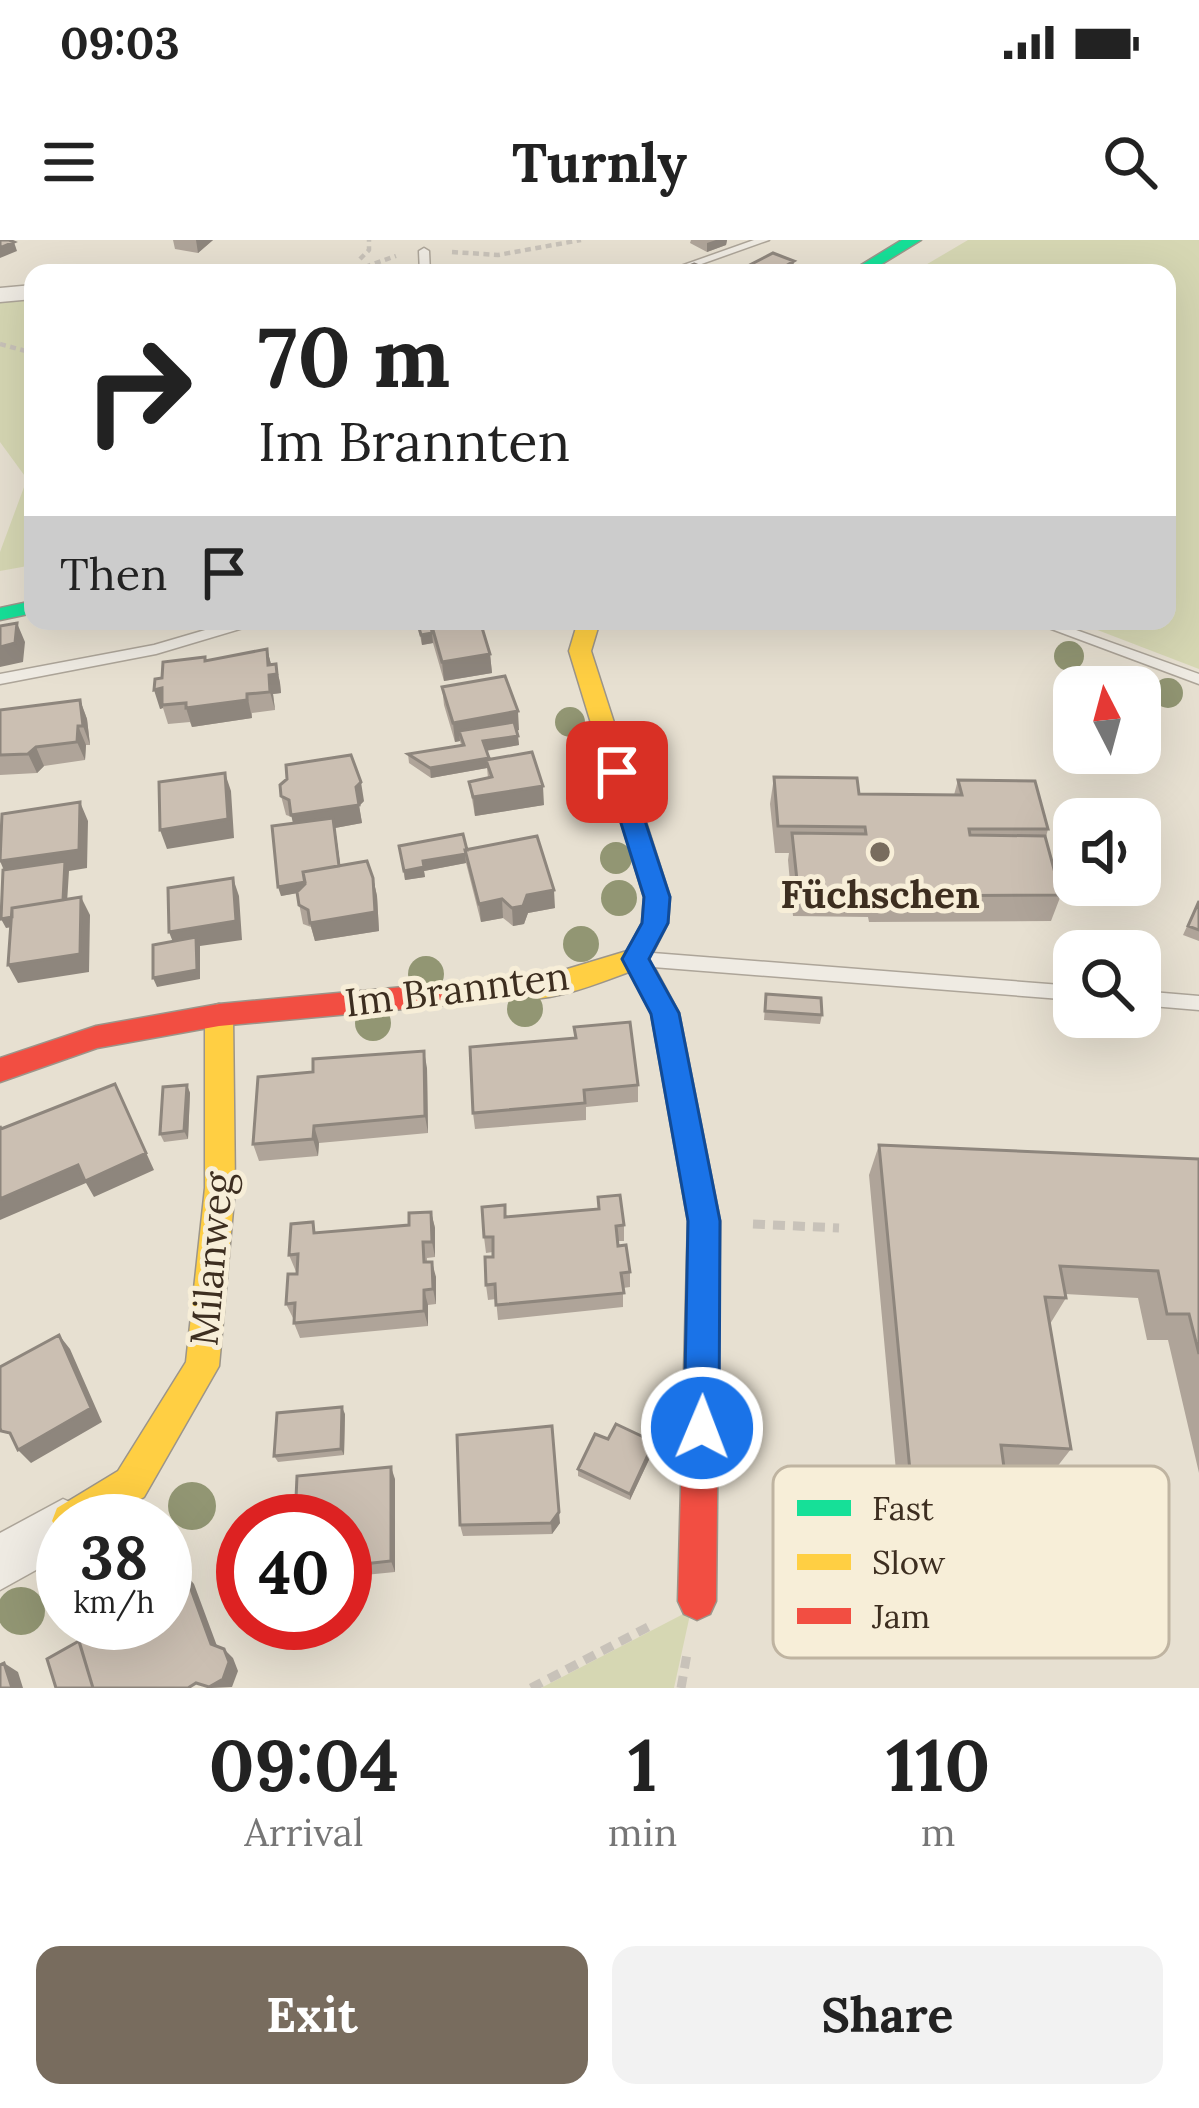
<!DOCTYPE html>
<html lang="en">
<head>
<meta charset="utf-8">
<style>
	body { margin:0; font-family:Lora,serif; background:#f2f2f2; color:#222; height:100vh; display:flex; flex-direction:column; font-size:45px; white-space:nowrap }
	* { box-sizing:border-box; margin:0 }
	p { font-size:39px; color:#767676 }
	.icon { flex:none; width:66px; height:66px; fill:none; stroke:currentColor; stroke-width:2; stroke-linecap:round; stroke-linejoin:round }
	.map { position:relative; height:1448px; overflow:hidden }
	.sheet { display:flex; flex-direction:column; background:#fff; flex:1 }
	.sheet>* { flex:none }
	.hud { position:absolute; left:24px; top:24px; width:1152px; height:366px; border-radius:24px; box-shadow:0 12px 48px #0002; background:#fff; color:#222; overflow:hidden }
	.needle { width:78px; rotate:354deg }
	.tools { position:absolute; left:1053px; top:426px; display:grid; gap:24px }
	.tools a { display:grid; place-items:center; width:108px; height:108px; border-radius:24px; background:#fff; box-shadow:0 12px 48px #0002; font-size:60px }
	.speed { position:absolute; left:36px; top:1254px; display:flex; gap:24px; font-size:60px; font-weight:700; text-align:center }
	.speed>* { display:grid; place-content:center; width:156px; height:156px; border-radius:50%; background:#fff; box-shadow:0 12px 48px #0002; line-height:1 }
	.speed small { font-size:30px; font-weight:400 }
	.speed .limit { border:18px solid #d22; background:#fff; color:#111 }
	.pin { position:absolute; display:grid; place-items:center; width:102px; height:102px; color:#fff; margin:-51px; border-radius:24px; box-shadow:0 6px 18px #0006 }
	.me { position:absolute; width:132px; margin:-66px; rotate:1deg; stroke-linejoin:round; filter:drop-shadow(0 0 9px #0008) }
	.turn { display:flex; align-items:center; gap:42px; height:252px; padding:0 36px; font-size:54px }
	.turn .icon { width:156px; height:156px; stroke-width:2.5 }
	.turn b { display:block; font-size:84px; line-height:102px }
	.then { display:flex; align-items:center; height:114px; padding:0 36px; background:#0003; gap:24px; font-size:45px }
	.eta { display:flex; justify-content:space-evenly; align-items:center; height:204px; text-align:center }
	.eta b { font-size:72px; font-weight:700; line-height:84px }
	.button { display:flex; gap:24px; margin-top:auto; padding:24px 36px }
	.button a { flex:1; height:138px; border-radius:24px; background:#786c5e; color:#fff; font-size:48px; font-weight:700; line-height:138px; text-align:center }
	.button a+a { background:#f2f2f2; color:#222 }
	.status { display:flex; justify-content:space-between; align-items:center; height:84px; padding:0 60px; background:#fff; direction:ltr }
	.status svg { height:33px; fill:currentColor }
	header { display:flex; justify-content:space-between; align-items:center; height:156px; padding:0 36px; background:#fff; font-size:54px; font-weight:700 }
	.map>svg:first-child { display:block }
	.green { fill:#d6d7b3 }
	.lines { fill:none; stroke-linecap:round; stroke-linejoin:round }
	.lane-casing { stroke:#ada599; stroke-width:3 }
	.street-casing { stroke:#ada599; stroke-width:3 }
	.fast-casing { stroke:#9c958a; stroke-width:3 }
	.slow-casing { stroke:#9c958a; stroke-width:3 }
	.jam-casing { stroke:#9c958a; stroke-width:3 }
	.path-far1 { stroke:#c8c2b9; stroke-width:4.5; stroke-dasharray:6 4.5; stroke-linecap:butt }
	.path { stroke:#c8c2b9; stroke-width:9; stroke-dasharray:12 8; stroke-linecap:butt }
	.lane { fill:#efebe3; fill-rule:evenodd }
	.street { fill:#efebe3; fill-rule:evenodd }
	.fast { fill:#16e098; fill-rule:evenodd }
	.slow { fill:#ffcf43; fill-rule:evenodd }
	.jam { fill:#f24e42; fill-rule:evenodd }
	.tree { fill:#929673 }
	.wall { fill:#afa499 }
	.shaded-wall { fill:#8e867d }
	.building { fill:#cbbfb2; stroke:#8e867d; stroke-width:3 }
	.route { fill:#1a73e8; stroke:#114b97; stroke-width:3 }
	.poi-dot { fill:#786c5e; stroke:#f7eed8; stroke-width:4.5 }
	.labels { text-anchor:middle; stroke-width:10; stroke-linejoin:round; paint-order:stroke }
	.poi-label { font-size:39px; font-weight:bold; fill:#3d2e20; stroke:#f7eed8 }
	.street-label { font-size:39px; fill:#3d2e20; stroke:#f7eed8 }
	.key { fill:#f7eed8; stroke:#bfb4a1; stroke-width:3 }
	.key-label { font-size:33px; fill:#3d2e20 }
</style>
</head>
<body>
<div class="status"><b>09:03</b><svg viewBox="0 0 49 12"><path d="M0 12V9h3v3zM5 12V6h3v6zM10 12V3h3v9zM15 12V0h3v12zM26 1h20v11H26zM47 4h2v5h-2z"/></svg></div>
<header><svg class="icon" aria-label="menu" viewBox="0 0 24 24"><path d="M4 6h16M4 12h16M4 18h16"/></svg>Turnly<svg class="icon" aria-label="search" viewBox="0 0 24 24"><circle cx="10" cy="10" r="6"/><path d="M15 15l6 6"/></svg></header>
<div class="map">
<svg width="1199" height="1448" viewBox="0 0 1199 1448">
	<rect width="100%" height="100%" fill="#e7e0d1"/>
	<path class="green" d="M 968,0 L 1199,0 L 1199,429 L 1074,381 L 1167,381 L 1167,33 L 912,33 Z
		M 33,59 L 33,325 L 0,331 L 0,312 L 27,239 L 0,202 L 0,62 Z
		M 691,1370 L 674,1448 L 541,1448 Z"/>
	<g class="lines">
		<g class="lane-casing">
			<path id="lane" d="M 754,0 L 769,0 L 676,33 L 661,33 Z
				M 424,8 L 429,11 L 430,33 L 420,33 L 419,11 Z
				M 236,381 L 259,381 L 257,384 L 156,414 L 0,444 L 0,434 L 154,405 Z
				M 1030,381 L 1051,381 L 1199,434 L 1199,444 Z
				M 640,712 L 1074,746 L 1074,760 L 640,726 L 634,724 L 631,719 L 634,714 Z
				M 1140,751 L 1199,756 L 1199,770 L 1140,765 Z"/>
		</g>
		<g class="street-casing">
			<path id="street" d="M 262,26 L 337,26 L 348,33 L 251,33 Z
				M 33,45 L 33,59 L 0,62 L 0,48 Z
				M 63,1259 L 81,1267 L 88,1281 L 63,1281 L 63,1315 L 0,1350 L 0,1293 Z"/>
		</g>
		<g class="fast-casing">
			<path id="fast" d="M 902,0 L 921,0 L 867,33 L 848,33 Z
				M 33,361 L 33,373 L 0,380 L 0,368 Z"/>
		</g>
		<g class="slow-casing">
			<path id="slow" d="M 578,381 L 600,381 L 591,411 L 670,657 L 668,683 L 646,726 C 606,739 545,769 503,756 L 499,748 L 503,740 L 554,733 L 627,711 L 642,683 L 644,657 L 569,411 Z
				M 219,764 L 229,767 L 233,775 L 235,948 L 219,1126 L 144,1257 L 104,1281 L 63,1281 L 63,1296 L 52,1281 L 57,1268 L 118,1231 L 186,1122 L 205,948 L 205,775 L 209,767 Z"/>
		</g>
		<g class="jam-casing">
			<path id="jam" d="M 636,709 L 646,712 L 679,773 L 720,981 L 716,1361 L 710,1374 L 697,1380 L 684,1374 L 678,1361 L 688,981 L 651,773 L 623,719 L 626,712 Z
				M 513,737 L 523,740 L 527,748 L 523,756 L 513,759 L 219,786 L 97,808 L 0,842 L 0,818 L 96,786 L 219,764 Z"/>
		</g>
		<path class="path-far1" d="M 452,12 L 498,15 L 581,0
			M 360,19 L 369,10 L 369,0
			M 365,27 L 396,16
			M 0,104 L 33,113"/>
		<path class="path" d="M 753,984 L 839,988
			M 531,1448 L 648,1387
			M 681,1448 L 687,1414"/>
		<use href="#lane" class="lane"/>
		<use href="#street" class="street"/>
		<use href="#fast" class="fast"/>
		<use href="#slow" class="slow"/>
		<use href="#jam" class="jam"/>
	</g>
	<g class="tree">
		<circle cx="1069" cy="416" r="15"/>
		<circle cx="1168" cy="453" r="15"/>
		<circle cx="570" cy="482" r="15"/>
		<circle cx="595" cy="562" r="16"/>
		<circle cx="616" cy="618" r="16"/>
		<circle cx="619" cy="658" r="18"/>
		<circle cx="581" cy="704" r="18"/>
		<circle cx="426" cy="734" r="18"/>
		<circle cx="525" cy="769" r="18"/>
		<circle cx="373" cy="783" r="18"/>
		<circle cx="192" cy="1266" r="24"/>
		<circle cx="21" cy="1371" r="24"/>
	</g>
	<path class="wall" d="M 173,0 L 213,0 L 198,13 L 175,9 Z
		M 691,0 L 727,0 L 726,5 L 707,12 L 690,3 Z
		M 417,381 L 490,414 L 492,433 L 444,441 L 433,403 L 422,405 Z
		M 267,409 L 271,424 L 276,424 L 280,443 L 281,453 L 273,454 L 275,470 L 252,473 L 252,478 L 192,487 L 190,482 L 168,484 L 163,468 L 160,469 L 162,438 L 206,421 Z
		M 442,447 L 519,490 L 517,491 L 519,505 L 486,511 L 489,518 L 544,565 L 475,576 L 469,542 L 488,538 L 487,528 L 431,538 L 409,523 L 408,514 L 461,505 L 460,501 L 455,502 L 444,465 Z
		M 80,460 L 87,479 L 90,505 L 86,505 L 85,520 L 44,526 L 37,533 L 0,535 L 0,470 Z
		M 774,537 L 859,554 L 954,555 L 958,540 L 1048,589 L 1046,597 L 1061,655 L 1051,681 L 869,682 L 868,677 L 793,676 L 788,620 L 789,613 L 775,613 L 770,564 Z
		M 281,556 L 364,561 L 359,566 L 362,583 L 335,588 L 340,626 L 373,638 L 377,656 L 379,691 L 315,701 L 311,687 L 303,684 L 297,653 L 281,656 L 293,583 L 292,577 L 286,575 Z
		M 399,606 L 467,610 L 555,668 L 528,673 L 524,684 L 513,686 L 503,678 L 481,682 L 466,623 L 424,631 L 425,637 L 405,640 Z
		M 1199,660 L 1199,701 L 1183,695 Z
		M 766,754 L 822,775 L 820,784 L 764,780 Z
		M 574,787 L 638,845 L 638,862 L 586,867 L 586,880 L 475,889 L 473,873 L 575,798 Z
		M 427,828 L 428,893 L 319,903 L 318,916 L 259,921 L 253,904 Z
		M 187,845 L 190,853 L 188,899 L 164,902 L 160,894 Z
		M 879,905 L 1199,919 L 1199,1233 L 1168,1100 L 1147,1100 L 1138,1058 L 1065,1054 L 1066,1058 L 1050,1084 L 1071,1209 L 1053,1232 L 1005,1229 L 1005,1235 L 990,1257 L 898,1253 L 869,935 Z
		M 505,965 L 506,977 L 624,985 L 624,1001 L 617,1001 L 618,1006 L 630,1032 L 630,1047 L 623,1048 L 623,1067 L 498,1080 L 496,1059 L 488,1060 L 486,1045 L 493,1012 L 486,1013 L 484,997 Z
		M 431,972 L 435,988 L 435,1017 L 427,1018 L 427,1022 L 436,1037 L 436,1064 L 428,1065 L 428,1086 L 300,1098 L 294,1083 L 294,1078 L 293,1078 L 286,1064 L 297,1034 L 289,1015 L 317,993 L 409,985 Z
		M 345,1174 L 344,1215 L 278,1222 L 274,1216 Z
		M 608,1199 L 654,1202 L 654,1209 L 630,1260 L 578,1236 L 578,1229 Z
		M 395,1239 L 395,1332 L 345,1337 L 345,1281 Z
		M 560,1283 L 552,1294 L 463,1296 L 460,1285 Z"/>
	<path class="shaded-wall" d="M 196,0 L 213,0 L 198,13 Z
		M 716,0 L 727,0 L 726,5 L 707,12 L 707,3 Z
		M 14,2 L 17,11 L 0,18 L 0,8 Z
		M 794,21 L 793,30 L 787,33 L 774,33 Z
		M 17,383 L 25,402 L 23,422 L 0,427 L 0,407 Z
		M 432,393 L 433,403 L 422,405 L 421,395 Z
		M 267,409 L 272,428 L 276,424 L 280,443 L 281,453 L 273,454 L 275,470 L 270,452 Z
		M 490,414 L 492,433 L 444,441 L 442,422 Z
		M 162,448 L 163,468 L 160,469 L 154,450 Z
		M 247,454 L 252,478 L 192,487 L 186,468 Z
		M 80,460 L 87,479 L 90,505 L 83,486 Z
		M 518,471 L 519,490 L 462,501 L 459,491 L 460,501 L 455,502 L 453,483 Z
		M 78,486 L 86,505 L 85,520 L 77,502 Z
		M 518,496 L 519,505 L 484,511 L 483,501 Z
		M 36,507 L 44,526 L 37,533 L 28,514 Z
		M 489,518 L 486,520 L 487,528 L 431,538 L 430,528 Z
		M 225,533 L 231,551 L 234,598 L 167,609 L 160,590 Z
		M 361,542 L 364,561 L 359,566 L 356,547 Z
		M 543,546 L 544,565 L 475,576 L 473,557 Z
		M 80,562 L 88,581 L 87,628 L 69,631 L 66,679 L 6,688 L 1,679 L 8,640 L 0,621 Z
		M 359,565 L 362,583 L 335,588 L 343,645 L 281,656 L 278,647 L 296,594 L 291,575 Z
		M 465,614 L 466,623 L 424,631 L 425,637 L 405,640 L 404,631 L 423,621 Z
		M 233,638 L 239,656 L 242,700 L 200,706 L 200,739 L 157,747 L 153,738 L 176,710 L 169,692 Z
		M 373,638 L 377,656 L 379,691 L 315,701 L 310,683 Z
		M 554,650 L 555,668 L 528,673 L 524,684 L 513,686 L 512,668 L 527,655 Z
		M 81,657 L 90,675 L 89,732 L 18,743 L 8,725 Z
		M 502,659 L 503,678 L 481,682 L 479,664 Z
		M 424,811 L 427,828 L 428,893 L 425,876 Z
		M 115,844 L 154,930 L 94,957 L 86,943 L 0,980 L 0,959 Z
		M 187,845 L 190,853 L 188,899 L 184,891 Z
		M 314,886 L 319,903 L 318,916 L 313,899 Z
		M 431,972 L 435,988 L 435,1017 L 432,1002 Z
		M 432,1022 L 436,1037 L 436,1064 L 433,1049 Z
		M 424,1050 L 428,1065 L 428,1086 L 424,1071 Z
		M 59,1095 L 70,1109 L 102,1182 L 31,1223 L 18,1210 Z
		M 342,1167 L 345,1174 L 344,1215 L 341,1209 Z
		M 654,1202 L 654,1209 L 630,1260 L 630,1254 Z
		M 391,1227 L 395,1239 L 395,1332 L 391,1321 Z
		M 559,1272 L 560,1283 L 552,1294 L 551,1283 Z
		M 185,1333 L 194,1344 L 220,1414 L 211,1404 Z
		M 224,1409 L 233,1418 L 238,1431 L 232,1447 L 211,1448 L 209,1447 Z
		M 4,1423 L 18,1432 L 23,1448 L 12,1448 Z"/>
	<path class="building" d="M 0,0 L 9,0 L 14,2 L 0,8 Z
		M 773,13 L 794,21 L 774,33 L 746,33 L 740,30 Z
		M 694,24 L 716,33 L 672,33 Z
		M 417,381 L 445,381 L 431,383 L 432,393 L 421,395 Z
		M 445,381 L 480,381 L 490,414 L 442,422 L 431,383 Z
		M 17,383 L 15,403 L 0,407 L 0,386 Z
		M 267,409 L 268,425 L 276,424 L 277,434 L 269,435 L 270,452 L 247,454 L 247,460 L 186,468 L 186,463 L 162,465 L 162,448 L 154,450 L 155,439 L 162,438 L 163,422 L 205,417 L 205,421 Z
		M 505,436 L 518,471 L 453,483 L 442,447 Z
		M 80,460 L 83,486 L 78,486 L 77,502 L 36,507 L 28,514 L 0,515 L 0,470 Z
		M 514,482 L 518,496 L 483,501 L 489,518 L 430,528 L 408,514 L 464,505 L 459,491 Z
		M 532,512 L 543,546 L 473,557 L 469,542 L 492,537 L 486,520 Z
		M 351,515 L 361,542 L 356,547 L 359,565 L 291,575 L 289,560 L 281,556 L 280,545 L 287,539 L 286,525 Z
		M 225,533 L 228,579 L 160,590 L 159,542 Z
		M 774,537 L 857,538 L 859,554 L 962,555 L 958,540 L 1035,541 L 1048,589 L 969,589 L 970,595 L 1045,596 L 1061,655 L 875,656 L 874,651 L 798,650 L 792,593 L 866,594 L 865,587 L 778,586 Z
		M 80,562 L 79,610 L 0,621 L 2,574 Z
		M 333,578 L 339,626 L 303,632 L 305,642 L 278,647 L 272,586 Z
		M 463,594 L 467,610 L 465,610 L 466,614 L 423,621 L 424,627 L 404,631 L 399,606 Z
		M 537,596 L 554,650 L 527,655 L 523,666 L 512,668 L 502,659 L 479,664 L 465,610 Z
		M 65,621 L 63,660 L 12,668 L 12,677 L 1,679 L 3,630 Z
		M 367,621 L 373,638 L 375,672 L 310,683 L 308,670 L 299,665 L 297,652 L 305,644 L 303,632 Z
		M 233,638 L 236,681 L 169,692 L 168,648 Z
		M 81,657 L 80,714 L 8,725 L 12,668 Z
		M 1199,661 L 1199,690 L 1188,686 Z
		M 196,697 L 197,730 L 153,738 L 153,705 Z
		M 766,754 L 821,758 L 822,775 L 765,771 Z
		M 630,782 L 638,845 L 584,850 L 585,863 L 473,873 L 470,807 L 576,798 L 574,787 Z
		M 424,811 L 425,876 L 314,886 L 313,899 L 253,904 L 258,837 L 313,832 L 313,819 Z
		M 115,844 L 146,913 L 85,941 L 78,925 L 0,959 L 0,886 L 1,889 Z
		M 187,845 L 184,891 L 160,894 L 163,847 Z
		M 879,905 L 1199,919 L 1199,1114 L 1189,1074 L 1167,1074 L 1158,1031 L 1060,1026 L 1066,1058 L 1045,1057 L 1071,1209 L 1001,1205 L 1005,1235 L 910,1231 Z
		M 620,955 L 624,985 L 616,986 L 618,1006 L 626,1005 L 630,1032 L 621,1033 L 624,1053 L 496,1065 L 495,1044 L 486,1045 L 485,1017 L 493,1017 L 493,997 L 484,997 L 482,967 L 505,965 L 505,977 L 599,969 L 598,957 Z
		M 431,972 L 432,1002 L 423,1002 L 424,1022 L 432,1022 L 433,1049 L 424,1050 L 424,1071 L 294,1083 L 295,1063 L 286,1064 L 288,1034 L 297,1034 L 298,1014 L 289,1015 L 291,984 L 313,982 L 314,993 L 409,985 L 409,973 Z
		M 59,1095 L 91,1168 L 18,1210 L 10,1193 L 1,1191 L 0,1188 L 0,1127 Z
		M 342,1167 L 341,1209 L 274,1216 L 277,1173 Z
		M 616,1184 L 654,1202 L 630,1254 L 578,1229 L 595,1194 L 608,1199 Z
		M 552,1186 L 559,1272 L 551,1283 L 460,1285 L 457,1195 Z
		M 391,1227 L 391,1321 L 345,1326 L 345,1281 L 295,1281 L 297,1236 Z
		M 185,1333 L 211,1404 L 224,1409 L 229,1422 L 223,1439 L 209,1447 L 196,1443 L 188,1448 L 93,1448 L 77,1395 L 97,1383 L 165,1383 L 165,1344 Z
		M 79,1401 L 93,1448 L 56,1448 L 47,1419 Z
		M 4,1423 L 12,1448 L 0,1448 L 0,1425 Z"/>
	<path class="route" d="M 617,524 L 629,532 L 670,657 L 668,683 L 649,719 L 679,773 L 720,981 L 719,1188 L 714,1201 L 702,1206 L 689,1201 L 684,1188 L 688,981 L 651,774 L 622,719 L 642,683 L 644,657 L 605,532 Z"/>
	<circle class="poi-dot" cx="880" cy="612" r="12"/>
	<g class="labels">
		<g class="poi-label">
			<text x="880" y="668">Füchschen</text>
		</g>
		<g class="street-label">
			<text transform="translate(457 749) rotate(-7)" y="14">Im Brannten</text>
			<text transform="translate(211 1019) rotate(-85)" y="14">Milanweg</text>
		</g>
	</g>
	<rect x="773" y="1226" width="396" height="192" rx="18" class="key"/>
	<rect x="797" y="1260" width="54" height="16" fill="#16e098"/>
	<rect x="797" y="1314" width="54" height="16" fill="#ffcf43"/>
	<rect x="797" y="1368" width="54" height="16" fill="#f24e42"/>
	<g class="key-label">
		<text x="872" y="1280">Fast</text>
		<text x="872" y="1334">Slow</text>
		<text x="872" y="1388">Jam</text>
	</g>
</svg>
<div class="tools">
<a><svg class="needle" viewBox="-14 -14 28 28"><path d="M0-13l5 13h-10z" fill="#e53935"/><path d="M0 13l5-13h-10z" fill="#767676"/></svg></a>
<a><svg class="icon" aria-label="sound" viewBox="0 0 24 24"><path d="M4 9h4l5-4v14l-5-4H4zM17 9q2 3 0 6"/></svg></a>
<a><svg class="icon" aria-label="search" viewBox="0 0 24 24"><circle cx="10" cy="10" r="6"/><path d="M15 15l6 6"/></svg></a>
</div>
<div class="speed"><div>38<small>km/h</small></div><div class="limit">40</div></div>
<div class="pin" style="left:617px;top:532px;background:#d93025"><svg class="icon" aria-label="arrive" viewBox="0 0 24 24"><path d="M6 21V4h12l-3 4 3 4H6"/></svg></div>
<svg class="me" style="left:702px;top:1188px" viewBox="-20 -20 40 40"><circle r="17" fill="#1a73e8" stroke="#fff" stroke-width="3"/><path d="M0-11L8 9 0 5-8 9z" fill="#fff"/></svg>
<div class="hud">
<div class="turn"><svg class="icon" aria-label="right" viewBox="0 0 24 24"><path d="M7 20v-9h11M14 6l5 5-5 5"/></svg><div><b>70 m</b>Im Brannten</div></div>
<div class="then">Then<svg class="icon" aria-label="arrive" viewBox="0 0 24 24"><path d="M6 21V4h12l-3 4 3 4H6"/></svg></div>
</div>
</div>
<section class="sheet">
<div class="eta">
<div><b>09:04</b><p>Arrival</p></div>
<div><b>1</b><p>min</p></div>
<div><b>110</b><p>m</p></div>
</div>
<div class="button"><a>Exit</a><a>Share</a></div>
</section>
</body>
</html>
